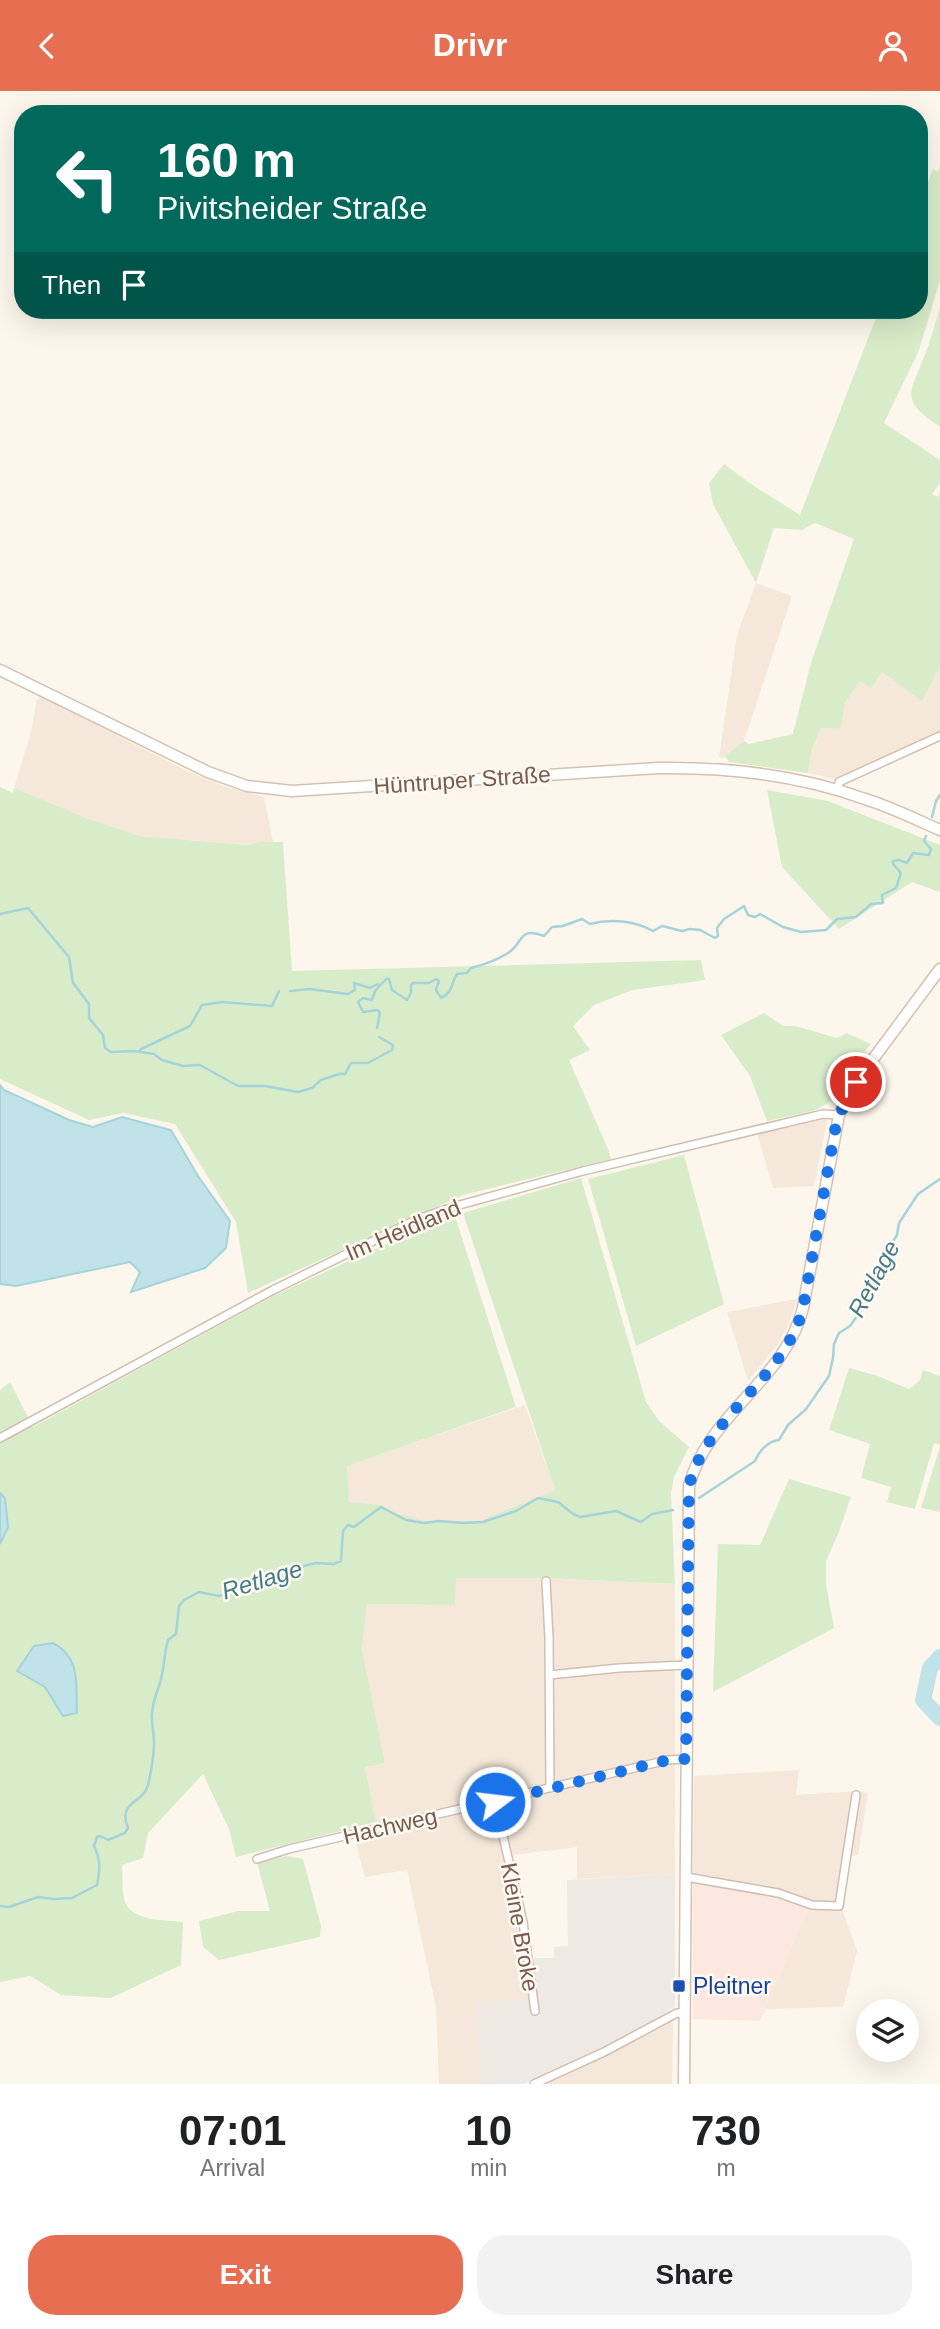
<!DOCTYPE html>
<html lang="en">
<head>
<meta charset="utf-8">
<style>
	body { margin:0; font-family:Helvetica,sans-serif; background:#f2f2f2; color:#202124; height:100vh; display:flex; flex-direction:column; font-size:26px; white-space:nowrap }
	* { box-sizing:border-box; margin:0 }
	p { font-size:23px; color:#757577 }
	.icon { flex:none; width:38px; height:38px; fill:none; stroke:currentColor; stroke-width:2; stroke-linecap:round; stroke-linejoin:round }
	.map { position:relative; height:1993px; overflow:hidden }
	.drawer { display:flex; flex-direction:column; background:#fff; flex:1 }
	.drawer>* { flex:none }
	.top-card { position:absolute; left:14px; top:14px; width:914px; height:214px; border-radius:28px; box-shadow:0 7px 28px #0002; background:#00695c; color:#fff; overflow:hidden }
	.fabs { position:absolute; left:856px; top:1908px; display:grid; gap:14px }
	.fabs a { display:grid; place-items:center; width:63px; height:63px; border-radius:50%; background:#fff; box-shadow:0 7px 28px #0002; font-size:35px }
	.pin { position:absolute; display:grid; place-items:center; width:60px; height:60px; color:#fff; margin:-30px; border:4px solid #fff; border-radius:50%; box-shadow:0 2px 7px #0007 }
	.me { position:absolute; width:77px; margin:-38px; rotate:75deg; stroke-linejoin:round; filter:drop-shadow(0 0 5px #0008) }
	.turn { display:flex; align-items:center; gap:24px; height:147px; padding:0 28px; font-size:32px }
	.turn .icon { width:91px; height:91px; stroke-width:2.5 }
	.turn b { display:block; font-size:49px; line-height:60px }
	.then { display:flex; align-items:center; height:66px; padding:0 28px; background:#0003; gap:14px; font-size:26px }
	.eta { display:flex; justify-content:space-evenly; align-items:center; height:119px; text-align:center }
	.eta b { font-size:42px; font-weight:700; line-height:49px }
	.cta { display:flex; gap:14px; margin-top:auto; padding:14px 28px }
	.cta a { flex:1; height:80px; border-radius:28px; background:#e76f51; color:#fff; font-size:28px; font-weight:700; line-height:80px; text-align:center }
	.cta a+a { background:#f2f2f2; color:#202124 }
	header { display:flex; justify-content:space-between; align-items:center; height:91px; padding:0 28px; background:#e76f51; color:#fff; font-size:32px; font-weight:700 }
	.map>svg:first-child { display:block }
	.residential { fill:#f5e8da }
	.commercial { fill:#fde8e0 }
	.industrial { fill:#efe9e4 }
	.green { fill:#d8ecc9; fill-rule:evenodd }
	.water { fill:#bfe3e8; stroke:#a5d3da; stroke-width:2 }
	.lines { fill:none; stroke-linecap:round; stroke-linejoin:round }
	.stream { stroke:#a5d3da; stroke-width:2.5 }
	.river { stroke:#bfe3e8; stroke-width:16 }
	.street-casing { stroke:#d1beb0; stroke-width:10 }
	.secondary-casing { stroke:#d6c0b0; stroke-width:13 }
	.street { stroke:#fff; stroke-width:7 }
	.secondary { stroke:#fff; stroke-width:10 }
	.route { stroke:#1a73e8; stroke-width:12; stroke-dasharray:0 21.6 }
	.transit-dot { fill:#1a4fb4; stroke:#fffaf3; stroke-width:2.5 }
	.labels { text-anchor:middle; stroke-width:5; stroke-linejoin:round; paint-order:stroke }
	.street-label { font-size:23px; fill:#7a5c4d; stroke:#fffaf3 }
	.transit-label { font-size:23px; fill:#164399; stroke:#fffaf3; text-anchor:start }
	.water-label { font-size:24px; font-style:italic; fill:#437c86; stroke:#fffaf3 }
</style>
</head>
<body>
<header><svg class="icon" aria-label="back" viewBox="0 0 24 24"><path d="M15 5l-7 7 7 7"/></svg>Drivr<svg class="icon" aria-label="person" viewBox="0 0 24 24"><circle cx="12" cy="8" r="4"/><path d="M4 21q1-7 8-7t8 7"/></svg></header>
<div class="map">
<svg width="940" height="1993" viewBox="0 0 940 1993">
	<rect width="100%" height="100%" fill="#fdf6ec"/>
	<path class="residential" d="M 756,492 L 792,505 L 744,650 L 723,667 L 719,666 L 737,544 Z
		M 940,576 L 940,641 L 835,688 L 808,682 L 811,661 L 821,637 L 841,638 L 845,612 L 860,590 L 882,581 L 922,609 Z
		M 40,605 L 185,679 L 226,696 L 264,706 L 273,751 L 248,754 L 140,745 L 76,725 L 14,697 L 30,645 L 37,609 Z
		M 824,1027 L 827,1030 L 814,1095 L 773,1097 L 757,1042 Z
		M 797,1208 L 789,1233 L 778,1253 L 748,1290 L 727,1221 Z
		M 525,1314 L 555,1399 L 482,1429 L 462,1430 L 424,1430 L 392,1421 L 382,1414 L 349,1411 L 346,1375 Z
		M 455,1487 L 546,1487 L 675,1493 L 675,1783 L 577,1788 L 577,1756 L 504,1765 L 532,1909 L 481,1993 L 439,1993 L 436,1916 L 407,1779 L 365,1786 L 355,1750 L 378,1744 L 365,1676 L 385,1672 L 362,1558 L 367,1513 L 455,1514 Z
		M 799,1679 L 796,1704 L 859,1700 L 868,1702 L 858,1764 L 847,1765 L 841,1815 L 857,1860 L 843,1916 L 765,1918 L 811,1810 L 693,1784 L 694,1685 Z
		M 669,1932 L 673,1932 L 672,1993 L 541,1993 L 583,1975 Z"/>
	<path class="commercial" d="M 693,1784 L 812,1810 L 760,1930 L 693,1928 Z"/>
	<path class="industrial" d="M 675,1783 L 675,1915 L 642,1939 L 523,1993 L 481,1993 L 477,1912 L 537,1909 L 530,1867 L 554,1867 L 554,1856 L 568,1855 L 567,1789 Z"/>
	<path class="green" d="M 940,74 L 940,189 L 919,259 L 884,332 L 940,369 L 940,392 L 932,403 L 937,406 L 940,402 L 940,576 L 922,610 L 882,581 L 871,597 L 860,590 L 845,612 L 841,638 L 821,637 L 811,661 L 808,682 L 729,671 L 725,665 L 744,650 L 749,653 L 793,643 L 811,572 L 854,448 L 815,432 L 802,439 L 774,437 L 756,492 L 713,413 L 709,392 L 724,373 L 748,391 L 800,424 L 879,219 L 919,219 L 919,115 L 933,78 L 938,81 Z
		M 940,216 L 940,336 C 903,310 907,307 923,269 C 930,252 935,233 940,216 Z
		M 0,696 L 13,702 L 14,697 L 88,728 L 140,745 L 248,754 L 261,751 L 283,751 L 292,880 L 701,869 L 705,889 L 632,899 L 594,914 L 573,935 L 590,959 L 569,969 L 608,1058 L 611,1068 L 463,1104 L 248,1202 L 236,1131 L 175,1033 L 123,1022 L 89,1029 L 0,988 Z
		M 767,699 L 828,710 L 940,754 L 940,801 L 912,791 L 839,838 L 782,776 Z
		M 764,922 L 783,935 L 795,935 L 837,947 L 847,942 L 871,953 L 842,989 L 834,1009 L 813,1020 L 767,1030 L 750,985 L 721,944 Z
		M 684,1064 L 724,1213 L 636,1255 L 588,1088 Z
		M 581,1087 L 646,1311 L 659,1330 L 689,1356 L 674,1386 L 671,1402 L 675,1493 L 546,1487 L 456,1487 L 455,1514 L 367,1513 L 362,1558 L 385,1672 L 365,1676 L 376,1731 L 236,1766 L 229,1738 L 203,1683 L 148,1742 L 143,1767 L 122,1774 C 123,1785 121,1803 126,1813 C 134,1830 166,1829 183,1831 L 181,1874 L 111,1907 L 61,1904 L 30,1885 L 0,1891 L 0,1453 L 8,1436 L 5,1407 L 0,1402 L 0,1299 L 10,1291 L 33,1336 L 275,1204 L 454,1122 L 516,1316 L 347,1375 L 349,1411 L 382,1414 L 392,1421 L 424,1430 L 462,1430 L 482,1429 L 555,1399 L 463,1122 ZM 18,1580 L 76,1584 L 63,1625 L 45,1596 Z
		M 849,1277 L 878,1285 L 909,1298 L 920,1289 L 923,1279 L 940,1285 L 940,1354 L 934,1352 L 915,1418 L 887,1411 L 891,1396 L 861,1387 L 870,1353 L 829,1339 Z
		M 940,1355 L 940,1421 L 921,1417 Z
		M 789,1388 L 851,1406 L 838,1443 L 826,1470 L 826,1493 L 834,1537 L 713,1601 L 718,1453 L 760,1454 Z
		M 287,1765 L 303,1768 L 321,1835 L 320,1846 L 219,1869 L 203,1856 L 199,1830 L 238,1820 L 270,1820 L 257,1771 Z"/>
	<path class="water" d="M 0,994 L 4,999 L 69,1029 L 93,1036 L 122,1026 L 171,1039 L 198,1085 L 230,1130 L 226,1157 L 205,1177 L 131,1201 L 140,1181 L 130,1171 L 16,1195 L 0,1193 Z
		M 0,1402 L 5,1407 L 8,1436 L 0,1453 Z
		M 53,1552 C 81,1566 76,1595 77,1622 L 63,1625 L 45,1596 L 17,1580 L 34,1555 Z"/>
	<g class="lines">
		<path class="stream" d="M 932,726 L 936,710 L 940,704
			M 0,823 L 28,817 L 69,866 L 73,892 L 89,913 L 89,927 L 103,944 L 105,957 L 111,961 L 134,960 L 154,963 L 162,969 L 183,975 L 200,974 L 238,995 L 265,995 L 298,1001 L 312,997 L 321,989 L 339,983 L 345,983 L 351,972 L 368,972 L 392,959 L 393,954 L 379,946
			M 290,900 L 309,898 L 348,903 L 355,899 L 354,892 L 370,897 L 378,893
			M 377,937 L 380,922 L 378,919 L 363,921 L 358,911 L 363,907 L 372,909 L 375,900 L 386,888 L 389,888 L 392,899 L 407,909 L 411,902 L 411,894 L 413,892 L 429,892 L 436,888 L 439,890 L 436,899 L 441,907 C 453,902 451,892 457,883 L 467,882 L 471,877 C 483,874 497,869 508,862 C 524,852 518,835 544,845 L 552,836 L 563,835 L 582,828 L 590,833 C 611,827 635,830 653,840 L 662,835 L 682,840 L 690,838 L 700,839 L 715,847 L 718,845 L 717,837 L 724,828 L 744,815 L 748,824 L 755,826 L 760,823 L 783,836 L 801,841 L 826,839 L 837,828 L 856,826 L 871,813 L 883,812 L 882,804 L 896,797 L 901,782 L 893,773 L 893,770 L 899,769 L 907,772 L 913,762 L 929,764 L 931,758 L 924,750 L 926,745
			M 139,961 L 141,958 L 190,935 L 202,914 L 222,911 L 272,915 L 279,900
			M 699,1407 L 755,1370 C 759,1360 768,1350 779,1349 L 788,1334 L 806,1318 L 829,1285 L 833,1267 L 834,1253 L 839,1242 L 850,1235 L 862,1218 L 864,1197 L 897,1144 L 899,1132 L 918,1103 L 940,1088
			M 0,1815 L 9,1816 L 38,1806 L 54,1808 L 72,1807 L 97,1794 C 100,1779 101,1769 94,1755 L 97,1746 L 100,1745 L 108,1749 L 125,1742 L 128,1737 C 117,1709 143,1714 148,1694 C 151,1682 153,1668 154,1656 C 155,1645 151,1634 152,1623 C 153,1609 156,1604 160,1592 C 164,1579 164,1563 168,1549 L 176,1543 L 179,1515 L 184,1509 L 199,1501 L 219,1505 L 268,1487 L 280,1488 L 304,1475 L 316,1472 L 334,1473 L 341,1470 L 343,1440 L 348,1434 L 354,1436 L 381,1416 L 406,1429 L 424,1432 L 439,1430 L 463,1432 L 483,1431 L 516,1420 L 538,1407 L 558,1411 L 573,1423 L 580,1426 L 616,1420 L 641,1431 L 652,1423 L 673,1419"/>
		<path class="river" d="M 940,1566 L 930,1577 L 923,1609 L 940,1627"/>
		<g class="street-casing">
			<path id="street" d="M 838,699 L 839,691 L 940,645
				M 0,1347 L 273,1199 L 418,1128 L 456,1115 L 583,1080 L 823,1023 L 839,1024
				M 546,1490 L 549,1547 L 550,1697
				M 549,1584 L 619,1577 L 687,1574
				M 495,1711 L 523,1831 L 535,1920
				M 257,1768 L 289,1758 L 668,1669 L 686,1668
				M 686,1786 L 778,1802 L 812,1814 L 839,1815 L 856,1704
				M 534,1993 L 604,1961 L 677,1922 L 684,1922"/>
		</g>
		<g class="secondary-casing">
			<path id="secondary" d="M 0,579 L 208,681 L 247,695 L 292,700 L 658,677 C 728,676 799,684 865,708 C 891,716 915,728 940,739
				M 684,1993 L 689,1395 C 707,1324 786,1288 803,1217 L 839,1024 L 856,991 L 940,878"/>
		</g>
		<use href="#street" class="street"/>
		<use href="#secondary" class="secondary"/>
	</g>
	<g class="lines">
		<path class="route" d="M 495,1711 L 668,1669 L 686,1668 L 689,1395 C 707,1324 785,1288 803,1217 L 836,1034 L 846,1008 L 856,991"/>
	</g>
	<rect class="transit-dot" x="672" y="1888" width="14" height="14" rx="3.5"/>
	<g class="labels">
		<g class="street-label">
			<text transform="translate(462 689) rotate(-4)" y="8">Hüntruper Straße</text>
			<text transform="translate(403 1139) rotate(-23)" y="8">Im Heidland</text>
			<text transform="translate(390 1735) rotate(-13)" y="8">Hachweg</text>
			<text transform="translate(520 1836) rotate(80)" y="8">Kleine Broke</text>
		</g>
		<g class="transit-label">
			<text x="693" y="1903">Pleitner</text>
		</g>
		<g class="water-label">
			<text transform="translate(874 1188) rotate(-62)" y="8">Retlage</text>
			<text transform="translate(262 1489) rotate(-17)" y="8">Retlage</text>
		</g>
	</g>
</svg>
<div class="fabs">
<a><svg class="icon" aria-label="layers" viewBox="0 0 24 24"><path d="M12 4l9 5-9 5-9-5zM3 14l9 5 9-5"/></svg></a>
</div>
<div class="pin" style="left:856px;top:991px;background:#d93025"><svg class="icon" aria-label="arrive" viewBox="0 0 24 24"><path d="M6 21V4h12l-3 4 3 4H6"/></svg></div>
<svg class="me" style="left:495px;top:1711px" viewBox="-20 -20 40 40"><circle r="17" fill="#1a73e8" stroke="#fff" stroke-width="3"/><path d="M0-11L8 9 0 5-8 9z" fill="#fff"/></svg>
<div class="top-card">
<div class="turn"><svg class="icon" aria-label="left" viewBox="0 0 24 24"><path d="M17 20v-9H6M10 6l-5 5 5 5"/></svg><div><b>160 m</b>Pivitsheider Straße</div></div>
<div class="then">Then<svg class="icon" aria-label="arrive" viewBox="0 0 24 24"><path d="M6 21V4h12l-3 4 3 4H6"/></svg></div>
</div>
</div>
<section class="drawer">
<div class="eta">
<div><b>07:01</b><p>Arrival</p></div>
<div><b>10</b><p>min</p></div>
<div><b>730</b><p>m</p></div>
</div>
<div class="cta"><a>Exit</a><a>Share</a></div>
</section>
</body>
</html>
